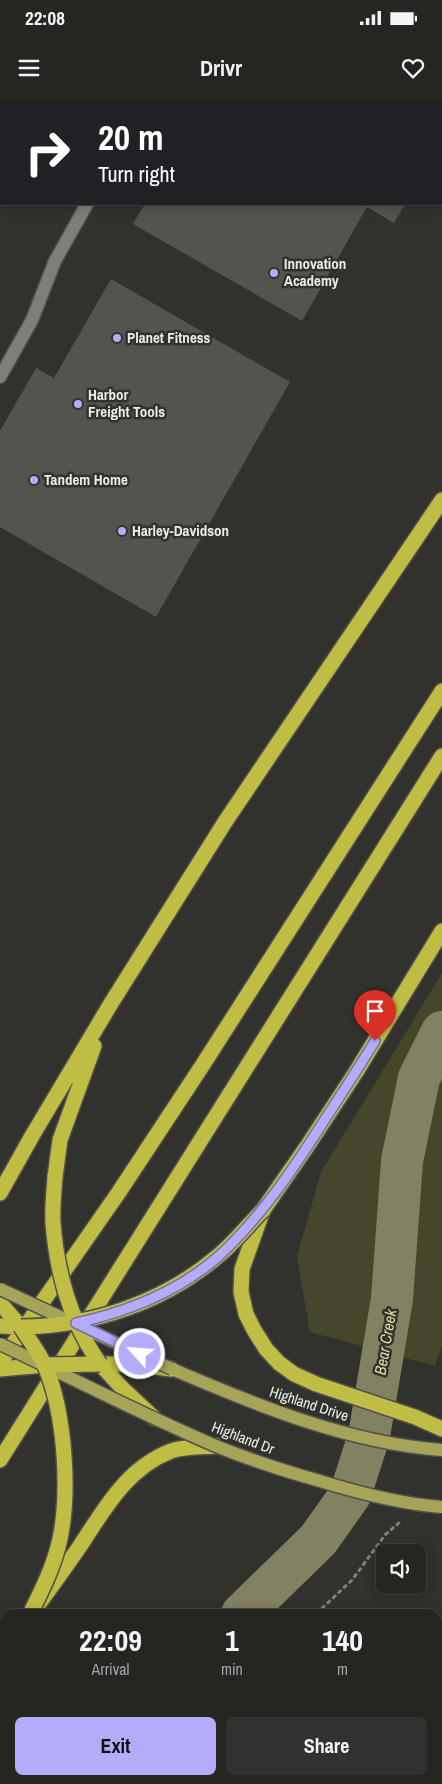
<!DOCTYPE html>
<html lang="en">
<head>
<meta charset="utf-8">
<style>
	body { margin:0; font-family:"Archivo Narrow",sans-serif; background:#31312f; color:#f1f3f6; height:100vh; display:flex; flex-direction:column; font-size:19px; white-space:nowrap }
	* { box-sizing:border-box; margin:0 }
	p { font-size:16px; color:#a3a5a5 }
	.icon { flex:none; width:28px; height:28px; fill:none; stroke:currentColor; stroke-width:2; stroke-linecap:round; stroke-linejoin:round }
	.map { position:relative; flex:1; overflow:hidden }
	.sheet { position:absolute; left:0px; top:1509px; width:442px; height:176px; display:flex; flex-direction:column; background:#252522; border-radius:15px 15px 0 0; box-shadow:0 2px 12px #0003,0 0 0 1px #424240 }
	.sheet>* { flex:none }
	.hud { position:absolute; left:0px; top:0px; width:442px; height:105px; box-shadow:0 2px 12px #0003,0 0 0 1px #424240; background:#202124; color:#fff; overflow:hidden }
	.controls { position:absolute; left:376px; top:1444px; display:grid; gap:10px }
	.controls a { display:grid; place-items:center; width:50px; height:50px; border-radius:8px; background:#252522; box-shadow:0 2px 12px #0003,0 0 0 1px #424240; font-size:25px }
	.pin { position:absolute; display:grid; place-items:center; width:42px; height:42px; color:#fff; margin:-51px -21px; border-radius:50% 50% 50% 0; rotate:-45deg; box-shadow:0 0 5px #0007 }
	.pin .icon { rotate:45deg }
	.me { position:absolute; width:55px; margin:-28px; rotate:296deg; stroke-linejoin:round; filter:drop-shadow(0 0 4px #0008) }
	.turn { display:flex; align-items:center; gap:18px; height:105px; padding:0 15px; font-size:22px }
	.turn .icon { width:65px; height:65px; stroke-width:2.5 }
	.turn b { display:block; font-size:35px; line-height:42px }
	.eta { display:flex; justify-content:space-evenly; align-items:center; height:85px; text-align:center }
	.eta b { font-size:30px; font-weight:700; line-height:35px }
	.button { display:flex; gap:10px; margin-top:auto; padding:10px 15px }
	.button a { flex:1; height:58px; border-radius:8px; background:#b4acf9; color:#111; font-size:20px; font-weight:700; line-height:58px; text-align:center }
	.button a+a { background:#31312f; color:#f1f3f6 }
	.status { display:flex; justify-content:space-between; align-items:center; height:35px; padding:0 25px; background:#252522; direction:ltr }
	.status svg { height:14px; fill:currentColor }
	header { display:flex; justify-content:space-between; align-items:center; height:65px; padding:0 15px; background:#252522; font-size:22px; font-weight:700 }
	.map>svg:first-child { display:block }
	.green { fill:#46462b }
	.lines { fill:none; stroke-linecap:round; stroke-linejoin:round }
	.river { stroke:#828262; stroke-width:42 }
	.building { fill:#54544f }
	.minor-casing { stroke:#50504c; stroke-width:15 }
	.major-casing { stroke:#50504c; stroke-width:15 }
	.highway-casing { stroke:#50504c; stroke-width:18 }
	.path { stroke:#7e7e7a; stroke-width:3; stroke-dasharray:5 2.5; stroke-linecap:butt }
	.minor { stroke:#7f7f7a; stroke-width:12 }
	.major { stroke:#a5a459; stroke-width:12 }
	.highway { stroke:#bfbd43; stroke-width:15 }
	.major-bridge-casing { stroke:#50504c; stroke-width:15; stroke-linecap:butt }
	.highway-bridge-casing { stroke:#50504c; stroke-width:18; stroke-linecap:butt }
	.major-bridge { stroke:#a5a459; stroke-width:12 }
	.highway-bridge { stroke:#bfbd43; stroke-width:15 }
	.route-casing { stroke:#7570a2; stroke-width:12 }
	.route { stroke:#b4acf9; stroke-width:9 }
	.poi-dot { fill:#b4acf9; stroke:#31312d; stroke-width:2 }
	.labels { text-anchor:middle; stroke-width:5; stroke-linejoin:round; paint-order:stroke }
	.poi-label { font-size:15px; font-weight:bold; fill:#ebebe8; stroke:#31312d; text-anchor:start }
	.street-label { font-size:15px; fill:#ebebe8; stroke:#31312d }
	.water-label { font-size:16px; font-style:italic; fill:#dddea4; stroke:#31312d }
</style>
</head>
<body>
<div class="status"><b>22:08</b><svg viewBox="0 0 49 12"><path d="M0 12V9h3v3zM5 12V6h3v6zM10 12V3h3v9zM15 12V0h3v12zM26 1h20v11H26zM47 4h2v5h-2z"/></svg></div>
<header><svg class="icon" aria-label="menu" viewBox="0 0 24 24"><path d="M4 6h16M4 12h16M4 18h16"/></svg>Drivr<svg class="icon" aria-label="heart" viewBox="0 0 24 24"><path d="M12 20l-8-8c-3-5 5-10 8-4 3-6 11-1 8 4z"/></svg></header>
<div class="map">
<svg width="442" height="1684" viewBox="0 0 442 1684">
	<rect width="100%" height="100%" fill="#31312d"/>
	<path class="green" d="M 442,873 L 442,1245 L 435,1266 L 310,1232 L 297,1156 L 321,1072 Z"/>
	<g class="lines">
		<path class="river" d="M 242,1514 L 318,1440 L 350,1395 L 369,1336 L 392,1199 L 402,1061 L 419,978 L 442,932
			M 0,1643 L 5,1641"/>
	</g>
	<path class="building" d="M 145,104 L 405,104 L 394,123 L 367,107 L 302,221 L 133,124 Z
		M 111,179 L 290,282 L 156,517 L 0,427 L 0,331 L 36,268 L 54,278 Z"/>
	<g class="lines">
		<g class="minor-casing">
			<path id="minor" d="M 144,1 L 145,0
				M 0,277 L 32,220 L 55,161 L 87,104"/>
		</g>
		<g class="major-casing">
			<path id="major" d="M 172,1269 C 258,1306 348,1343 442,1350"/>
		</g>
		<g class="highway-casing">
			<path id="highway" d="M 442,831 L 356,972 L 306,1048 L 263,1110 L 242,1169 L 241,1192 L 246,1214 L 254,1230 L 266,1249 L 279,1263 L 294,1274 L 316,1284 L 415,1317 L 442,1329
				M 55,1077 L 60,1040 L 94,946
				M 0,1093 L 32,1036 L 110,905 L 225,722 L 442,400
				M 0,1203 L 21,1227
				M 0,1226 L 21,1227
				M 0,1263 L 119,1092 L 202,966 L 442,591
				M 100,1264 L 124,1290 L 154,1318
				M 100,1264 L 131,1264 L 171,1269
				M 0,1269 L 45,1265
				M 0,1360 L 442,656
				M 40,1502 C 54,1483 67,1465 80,1446 C 105,1408 127,1368 171,1351 C 185,1346 202,1347 217,1346
				M 0,1561 L 5,1554"/>
		</g>
		<path class="path" d="M 316,1514 L 352,1480 L 385,1435 L 401,1421
			M 132,1684 L 135,1680"/>
		<use href="#minor" class="minor"/>
		<use href="#major" class="major"/>
		<use href="#highway" class="highway"/>
		<g class="major-bridge-casing">
			<path id="major-bridge" d="M 0,1189 L 172,1269
				M 0,1244 C 72,1278 143,1315 216,1346 C 250,1360 285,1371 320,1381 C 359,1393 401,1404 442,1407"/>
		</g>
		<g class="highway-bridge-casing">
			<path id="highway-bridge" d="M 55,1077 C 54,1092 52,1108 53,1123 C 57,1174 71,1223 100,1264
				M 21,1227 C 29,1240 39,1252 45,1266 C 65,1313 70,1390 60,1439 C 54,1466 42,1490 30,1514
				M 21,1227 C 92,1226 163,1203 218,1156 C 234,1143 248,1125 263,1110
				M 45,1265 L 100,1264"/>
		</g>
		<use href="#major-bridge" class="major-bridge"/>
		<use href="#highway-bridge" class="highway-bridge"/>
	</g>
	<g class="lines">
		<g class="route-casing">
			<path id="route" d="M 140,1254 L 76,1223 C 127,1212 179,1191 219,1156 C 260,1118 292,1071 322,1024 C 340,996 358,969 375,941"/>
		</g>
		<use href="#route" class="route"/>
	</g>
	<g class="poi-dot">
		<circle cx="274" cy="173" r="5"/>
		<circle cx="117" cy="238" r="5"/>
		<circle cx="78" cy="304" r="5"/>
		<circle cx="34" cy="380" r="5"/>
		<circle cx="122" cy="431" r="5"/>
	</g>
	<g class="labels">
		<g class="poi-label">
			<text x="284" y="169">Innovation<tspan x="284" dy="17">Academy</tspan></text>
			<text x="127" y="243">Planet Fitness</text>
			<text x="88" y="300">Harbor<tspan x="88" dy="17">Freight Tools</tspan></text>
			<text x="44" y="385">Tandem Home</text>
			<text x="132" y="436">Harley-Davidson</text>
		</g>
		<g class="street-label">
			<text transform="translate(309 1304) rotate(18)" y="5">Highland Drive</text>
			<text transform="translate(243 1338) rotate(21)" y="5">Highland Dr</text>
		</g>
		<g class="water-label">
			<text transform="translate(385 1242) rotate(-80)" y="6">Bear Creek</text>
		</g>
	</g>
</svg>
<div class="controls">
<a><svg class="icon" aria-label="sound" viewBox="0 0 24 24"><path d="M4 9h4l5-4v14l-5-4H4zM17 9q2 3 0 6"/></svg></a>
</div>
<div class="pin" style="left:375px;top:941px;background:#d93025"><svg class="icon" aria-label="arrive" viewBox="0 0 24 24"><path d="M6 21V4h12l-3 4 3 4H6"/></svg></div>
<svg class="me" style="left:140px;top:1254px" viewBox="-20 -20 40 40"><circle r="17" fill="#b4acf9" stroke="#fff" stroke-width="3"/><path d="M0-11L8 9 0 5-8 9z" fill="#fff"/></svg>
<div class="hud">
<div class="turn"><svg class="icon" aria-label="right" viewBox="0 0 24 24"><path d="M7 20v-9h11M14 6l5 5-5 5"/></svg><div><b>20 m</b>Turn right</div></div>
</div>
<section class="sheet">
<div class="eta">
<div><b>22:09</b><p>Arrival</p></div>
<div><b>1</b><p>min</p></div>
<div><b>140</b><p>m</p></div>
</div>
<div class="button"><a>Exit</a><a>Share</a></div>
</section>
</div>
</body>
</html>
